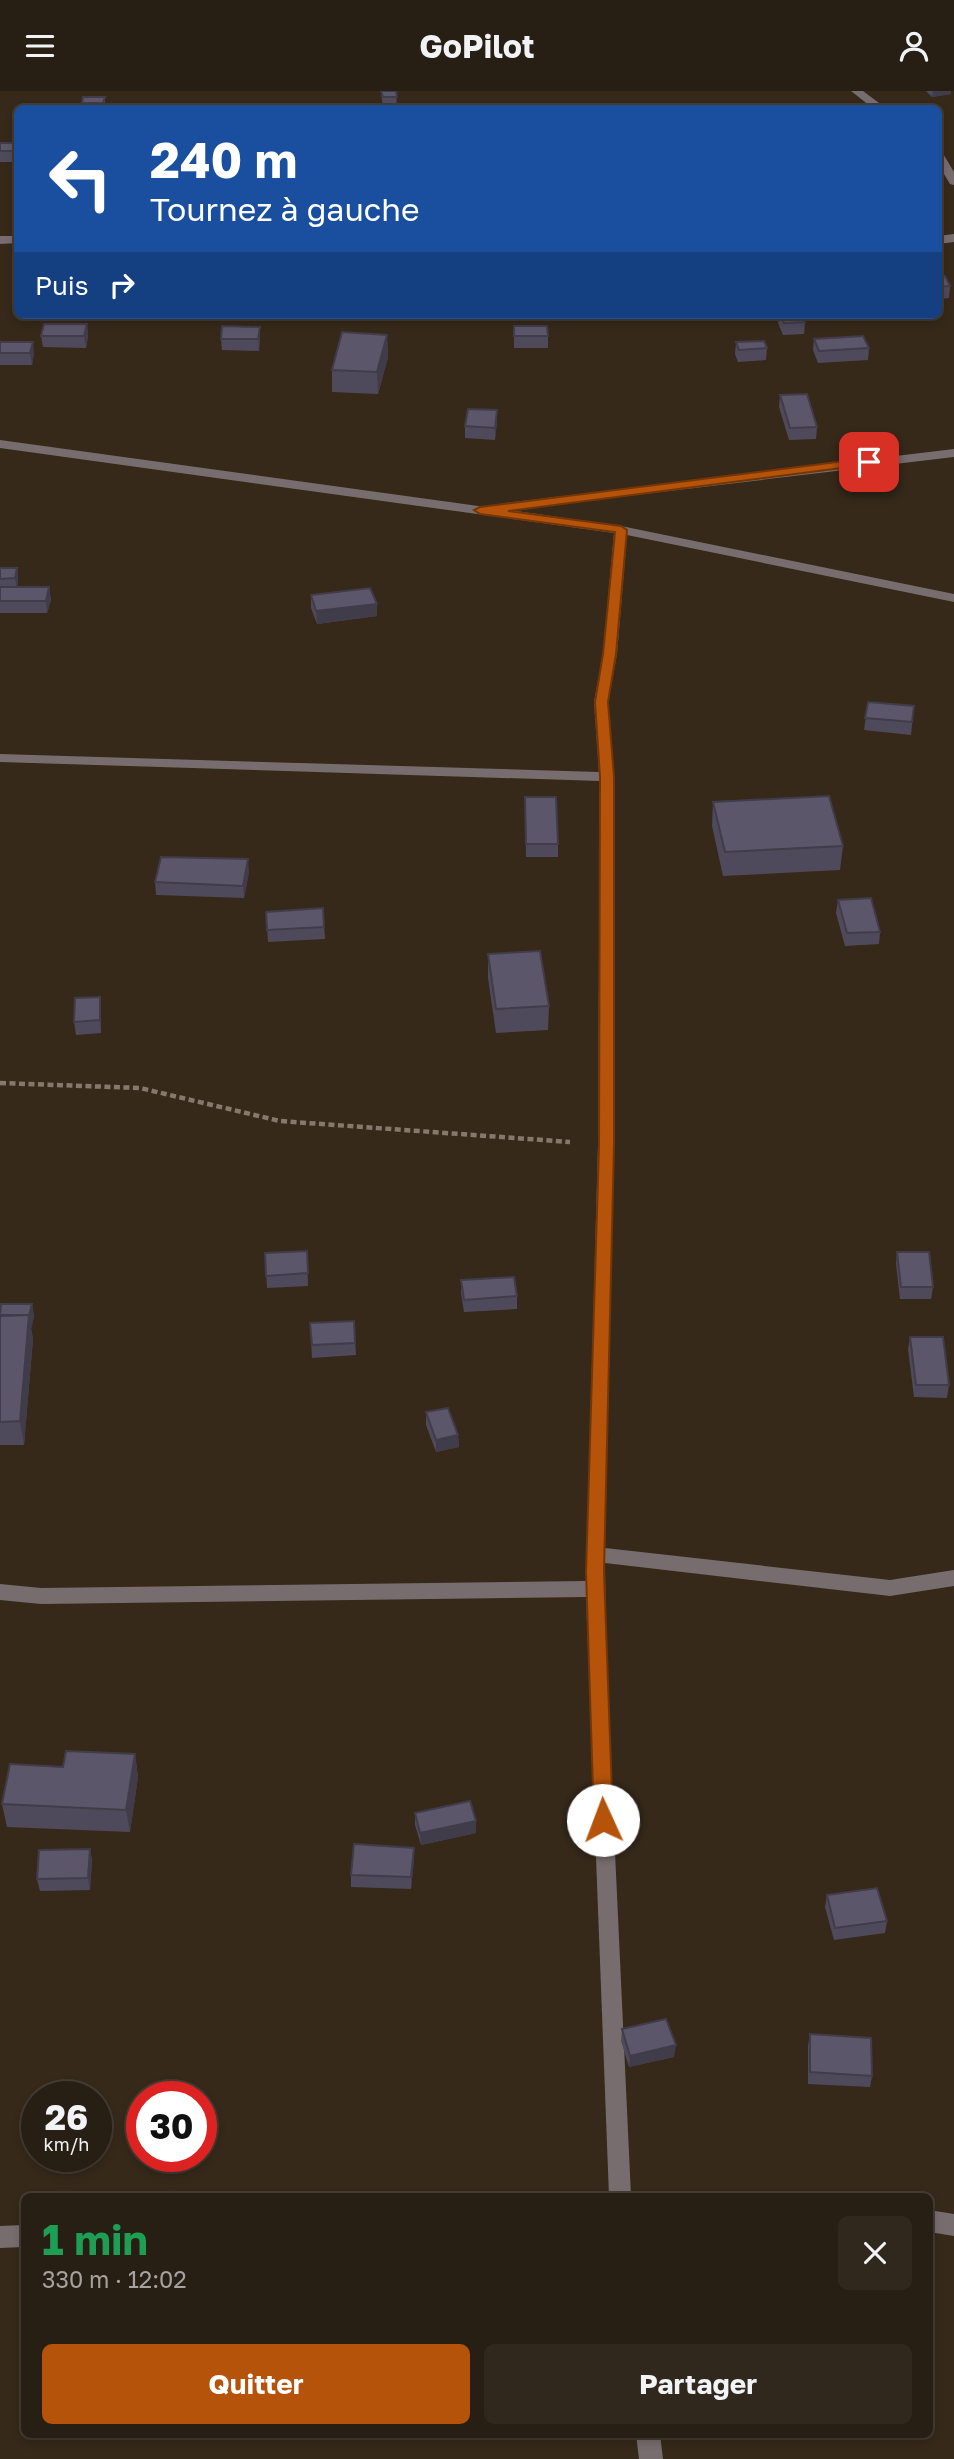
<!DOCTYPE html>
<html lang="fr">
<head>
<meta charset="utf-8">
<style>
	body { margin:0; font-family:"Golos Text",sans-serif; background:#30271d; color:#f1f3f6; height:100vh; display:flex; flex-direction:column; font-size:26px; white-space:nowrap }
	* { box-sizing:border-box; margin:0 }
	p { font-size:23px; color:#a5a2a0 }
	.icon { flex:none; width:38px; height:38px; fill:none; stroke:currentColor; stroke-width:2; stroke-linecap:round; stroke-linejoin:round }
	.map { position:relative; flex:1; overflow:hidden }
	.sheet { position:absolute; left:21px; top:2102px; width:912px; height:245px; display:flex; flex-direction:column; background:#281f14; border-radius:10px; box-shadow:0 4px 10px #0003,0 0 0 2px #443d34 }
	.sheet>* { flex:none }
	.hud { position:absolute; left:14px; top:14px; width:928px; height:214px; border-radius:10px; box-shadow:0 4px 10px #0003,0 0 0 2px #443d34; background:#1a4fa0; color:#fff; overflow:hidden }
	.speed { position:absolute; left:21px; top:1990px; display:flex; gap:14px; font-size:35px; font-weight:700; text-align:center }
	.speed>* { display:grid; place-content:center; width:91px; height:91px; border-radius:50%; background:#281f14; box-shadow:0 4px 10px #0003,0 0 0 2px #443d34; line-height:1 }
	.speed small { font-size:18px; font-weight:400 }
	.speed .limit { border:10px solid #d22; background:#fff; color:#111 }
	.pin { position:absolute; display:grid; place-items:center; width:60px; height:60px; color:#fff; margin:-30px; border-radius:14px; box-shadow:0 4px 10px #0006 }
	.me { position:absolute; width:77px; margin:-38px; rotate:358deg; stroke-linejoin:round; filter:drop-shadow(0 0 5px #0008) }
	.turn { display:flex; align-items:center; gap:24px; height:147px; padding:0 21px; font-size:32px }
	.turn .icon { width:91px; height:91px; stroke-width:2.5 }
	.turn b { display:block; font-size:49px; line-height:60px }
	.then { display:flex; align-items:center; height:66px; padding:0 21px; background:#0003; gap:14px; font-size:26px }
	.round { display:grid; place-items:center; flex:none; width:74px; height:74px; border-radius:10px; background:#30271d }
	.overview { display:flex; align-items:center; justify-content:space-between; height:119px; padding:0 21px }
	h1 { font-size:42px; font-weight:700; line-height:52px; color:#1e9e55 }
	.button { display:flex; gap:14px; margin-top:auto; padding:14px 21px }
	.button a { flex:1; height:80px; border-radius:10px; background:#b45309; color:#fff; font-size:28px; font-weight:700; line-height:80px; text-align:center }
	.button a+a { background:#30271d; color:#f1f3f6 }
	header { display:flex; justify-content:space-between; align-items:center; height:91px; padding:0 21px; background:#281f14; font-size:32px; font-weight:700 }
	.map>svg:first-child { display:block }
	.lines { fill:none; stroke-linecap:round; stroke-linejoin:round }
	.path { stroke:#84796c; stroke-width:4.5; stroke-dasharray:6 3.5; stroke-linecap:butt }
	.minor { fill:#786d6e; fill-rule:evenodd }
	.wall { fill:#4f4a5b }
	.shaded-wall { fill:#403c4a }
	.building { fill:#5c566a; stroke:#403c4a; stroke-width:2 }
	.route { fill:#b45309; stroke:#753606; stroke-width:2 }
</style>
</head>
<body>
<header><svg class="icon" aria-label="menu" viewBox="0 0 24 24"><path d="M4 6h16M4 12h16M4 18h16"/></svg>GoPilot<svg class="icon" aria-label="person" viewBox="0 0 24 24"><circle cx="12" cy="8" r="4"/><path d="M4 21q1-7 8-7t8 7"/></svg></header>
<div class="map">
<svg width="954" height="2368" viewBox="0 0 954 2368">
	<rect width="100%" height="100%" fill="#36291a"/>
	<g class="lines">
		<path class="path" d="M 0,992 L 140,997 L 280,1030 L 570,1051"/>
		<path class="minor" d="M 851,0 L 863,0 L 887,18 L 874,18 Z
			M 938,60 L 942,61 L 954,81 L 954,94 L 950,93 L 938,73 Z
			M 954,143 L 954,151 L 938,153 L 938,145 Z
			M 0,145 L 18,145 L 18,152 L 0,153 Z
			M 0,349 L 500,418 L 500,413 L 505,412 L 954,358 L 954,366 L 509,419 L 621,435 L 954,503 L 954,511 L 627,444 L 617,563 L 608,611 L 614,686 L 614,1054 L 605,1457 L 890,1489 L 954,1479 L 954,1495 L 890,1505 L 605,1472 L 606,1568 L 631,2105 L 609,2105 L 586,1506 L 41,1513 L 0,1509 L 0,1493 L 41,1497 L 586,1490 L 598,1054 L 600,690 L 0,671 L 0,663 L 599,681 L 594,611 L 603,563 L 614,442 L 0,357 Z
			M 929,2119 L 954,2123 L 954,2145 L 929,2141 Z
			M 24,2134 L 24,2156 L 0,2157 L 0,2135 Z
			M 636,2343 L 660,2343 L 663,2368 L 639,2368 Z"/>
	</g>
	<path class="wall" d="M 381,0 L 396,0 L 397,17 L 383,18 Z
		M 926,0 L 951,0 L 951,3 L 932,6 Z
		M 105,6 L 105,18 L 82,18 L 82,12 Z
		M 0,52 L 17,52 L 18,66 L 16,71 L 0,71 Z
		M 938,185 L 950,195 L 949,207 L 938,208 Z
		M 779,224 L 802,224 L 805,231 L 804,243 L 783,244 L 778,232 Z
		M 87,233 L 88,245 L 86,257 L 43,256 L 41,245 Z
		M 514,235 L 548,245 L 548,257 L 514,257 Z
		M 260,236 L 260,247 L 259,260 L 222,259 L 221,248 Z
		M 387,244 L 388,266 L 378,303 L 332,301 L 332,279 Z
		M 814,248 L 869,257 L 868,269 L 818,272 L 813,259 Z
		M 0,251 L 34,263 L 32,274 L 0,274 Z
		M 736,251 L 767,257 L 766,269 L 738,271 L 735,263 Z
		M 780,304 L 817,336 L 816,348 L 789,349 L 779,316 Z
		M 497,331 L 495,349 L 465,347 L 465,335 Z
		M 0,477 L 17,477 L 18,489 L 17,496 L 49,496 L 51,509 L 47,522 L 0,522 Z
		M 311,504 L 377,513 L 377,525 L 317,533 L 311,517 Z
		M 868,611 L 914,615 L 911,644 L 864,639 Z
		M 525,706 L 558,753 L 558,766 L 526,766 Z
		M 713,711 L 843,755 L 840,779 L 723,785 L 712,735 Z
		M 249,781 L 244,807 L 156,804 L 155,791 Z
		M 838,809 L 880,841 L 879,853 L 845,855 L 836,822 Z
		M 323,817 L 325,848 L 268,851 L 266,821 Z
		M 488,863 L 549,915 L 548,939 L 496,942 L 488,887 Z
		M 100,906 L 101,918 L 101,942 L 76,944 L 74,931 Z
		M 307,1160 L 308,1195 L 267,1197 L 265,1162 Z
		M 897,1161 L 933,1196 L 931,1208 L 900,1208 L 896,1173 Z
		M 461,1189 L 517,1205 L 517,1218 L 464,1221 L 461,1202 Z
		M 32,1213 L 34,1226 L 31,1238 L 33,1248 L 24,1354 L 0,1354 L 0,1220 Z
		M 354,1230 L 356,1264 L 312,1267 L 310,1232 Z
		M 910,1246 L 949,1294 L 947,1307 L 914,1306 L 908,1258 Z
		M 426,1321 L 458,1344 L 459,1356 L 436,1361 L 426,1334 Z
		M 135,1663 L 138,1686 L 130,1741 L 7,1736 L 2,1713 L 63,1676 Z
		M 415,1722 L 476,1742 L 421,1754 L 415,1734 Z
		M 90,1758 L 92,1770 L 90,1799 L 40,1800 L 37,1788 Z
		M 414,1769 L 411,1798 L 351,1796 L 351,1784 Z
		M 827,1804 L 887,1830 L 885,1842 L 834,1849 L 825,1816 Z
		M 622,1938 L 674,1966 L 629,1976 L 621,1950 Z
		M 810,1943 L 872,1985 L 870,1996 L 808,1993 L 808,1955 Z"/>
	<path class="shaded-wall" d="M 933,0 L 951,0 L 951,3 L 932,6 Z
		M 17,52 L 18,66 L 16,71 L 14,60 Z
		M 87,233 L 88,245 L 86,257 L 84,245 Z
		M 260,236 L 260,247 L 259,260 L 258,248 Z
		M 387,244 L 388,266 L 378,303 L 377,281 Z
		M 33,251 L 34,263 L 32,274 L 30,262 Z
		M 497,319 L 497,331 L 495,349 L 495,337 Z
		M 17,477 L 18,489 L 17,500 L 15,487 Z
		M 49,496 L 51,509 L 47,522 L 46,510 Z
		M 377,513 L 377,525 L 317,533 L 316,520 Z
		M 248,768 L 249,781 L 244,807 L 243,795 Z
		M 100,906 L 101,918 L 101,942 L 100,929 Z
		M 32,1213 L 34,1226 L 31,1238 L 29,1225 Z
		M 29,1224 L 33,1248 L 24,1354 L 20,1330 Z
		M 458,1344 L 459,1356 L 436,1361 L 436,1349 Z
		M 135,1663 L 138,1686 L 130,1741 L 126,1719 Z
		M 476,1730 L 476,1742 L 421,1754 L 420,1742 Z
		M 414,1757 L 414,1769 L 411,1798 L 411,1786 Z
		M 90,1758 L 92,1770 L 90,1799 L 88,1787 Z
		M 676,1954 L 674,1966 L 629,1976 L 630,1965 Z"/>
	<path class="building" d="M 381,0 L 396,0 L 397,6 L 383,6 Z
		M 83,6 L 105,6 L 103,12 L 82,12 Z
		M 0,52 L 17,52 L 14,60 L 0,60 Z
		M 938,185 L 945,185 L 950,195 L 938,196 Z
		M 780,224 L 802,224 L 805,231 L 784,232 Z
		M 44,233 L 87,233 L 84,245 L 41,245 Z
		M 222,235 L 260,236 L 258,248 L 221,248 Z
		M 514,235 L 547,235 L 548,245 L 514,245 Z
		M 342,241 L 387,244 L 377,281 L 332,279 Z
		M 863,245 L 869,257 L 819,260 L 814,248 Z
		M 764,250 L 767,257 L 739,259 L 736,251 Z
		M 0,251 L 33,251 L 30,262 L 0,262 Z
		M 807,303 L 817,336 L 790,337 L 780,304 Z
		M 468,318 L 497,319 L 495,337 L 465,335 Z
		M 0,477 L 17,477 L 15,487 L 0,488 Z
		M 0,496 L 49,496 L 46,510 L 0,510 Z
		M 370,497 L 377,513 L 316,520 L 311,504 Z
		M 868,611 L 914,615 L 912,631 L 865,627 Z
		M 829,705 L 843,755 L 725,761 L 713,711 Z
		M 525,706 L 556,706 L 558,753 L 526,753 Z
		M 161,766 L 248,768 L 243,795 L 155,791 Z
		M 871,807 L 880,841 L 847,842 L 838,809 Z
		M 323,817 L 324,836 L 267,839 L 266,821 Z
		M 540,860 L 549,915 L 496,918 L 488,863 Z
		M 100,906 L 100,929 L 74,931 L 75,907 Z
		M 307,1160 L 308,1182 L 266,1185 L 265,1162 Z
		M 897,1161 L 929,1161 L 933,1196 L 901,1196 Z
		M 514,1186 L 517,1205 L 464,1209 L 461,1189 Z
		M 1,1213 L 32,1213 L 29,1225 L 29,1224 L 0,1224 Z
		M 29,1224 L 20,1330 L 0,1331 L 0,1225 Z
		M 354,1230 L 355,1252 L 312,1254 L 310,1232 Z
		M 910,1246 L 943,1246 L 949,1294 L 916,1294 Z
		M 448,1317 L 458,1344 L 436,1349 L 426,1321 Z
		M 66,1660 L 135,1663 L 126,1719 L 2,1713 L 10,1673 L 63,1676 Z
		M 470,1710 L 476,1730 L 420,1742 L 415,1722 Z
		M 354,1753 L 414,1757 L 411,1786 L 351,1784 Z
		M 90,1758 L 88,1787 L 37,1788 L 39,1759 Z
		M 877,1797 L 887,1830 L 835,1837 L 827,1804 Z
		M 666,1928 L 676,1954 L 630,1965 L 622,1938 Z
		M 810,1943 L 871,1947 L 872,1985 L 810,1981 Z"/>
	<path class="route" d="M 869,367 L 875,371 L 873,373 L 508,420 L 621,435 L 627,439 L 616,563 L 608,611 L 614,686 L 614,1054 L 604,1481 L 613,1729 L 610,1734 L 603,1737 L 597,1734 L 594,1729 L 586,1481 L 599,1054 L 600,686 L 595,611 L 603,563 L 615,441 L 480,423 L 474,419 L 480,416 Z"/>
</svg>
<div class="speed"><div>26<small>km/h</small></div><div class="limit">30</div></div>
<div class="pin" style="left:869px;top:371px;background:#d93025"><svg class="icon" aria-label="arrive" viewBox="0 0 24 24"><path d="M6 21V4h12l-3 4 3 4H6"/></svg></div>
<svg class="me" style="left:603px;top:1729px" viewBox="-20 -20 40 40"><circle r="19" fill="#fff"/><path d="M0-13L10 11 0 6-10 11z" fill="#b45309"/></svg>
<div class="hud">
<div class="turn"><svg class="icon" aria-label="left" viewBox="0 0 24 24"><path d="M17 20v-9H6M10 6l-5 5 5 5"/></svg><div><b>240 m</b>Tournez à gauche</div></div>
<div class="then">Puis<svg class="icon" aria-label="right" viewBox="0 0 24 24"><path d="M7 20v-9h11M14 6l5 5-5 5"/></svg></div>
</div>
<section class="sheet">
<div class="overview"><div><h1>1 min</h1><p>330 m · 12:02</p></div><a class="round"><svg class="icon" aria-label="close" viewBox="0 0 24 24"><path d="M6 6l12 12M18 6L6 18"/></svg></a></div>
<div class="button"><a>Quitter</a><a>Partager</a></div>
</section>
</div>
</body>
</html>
